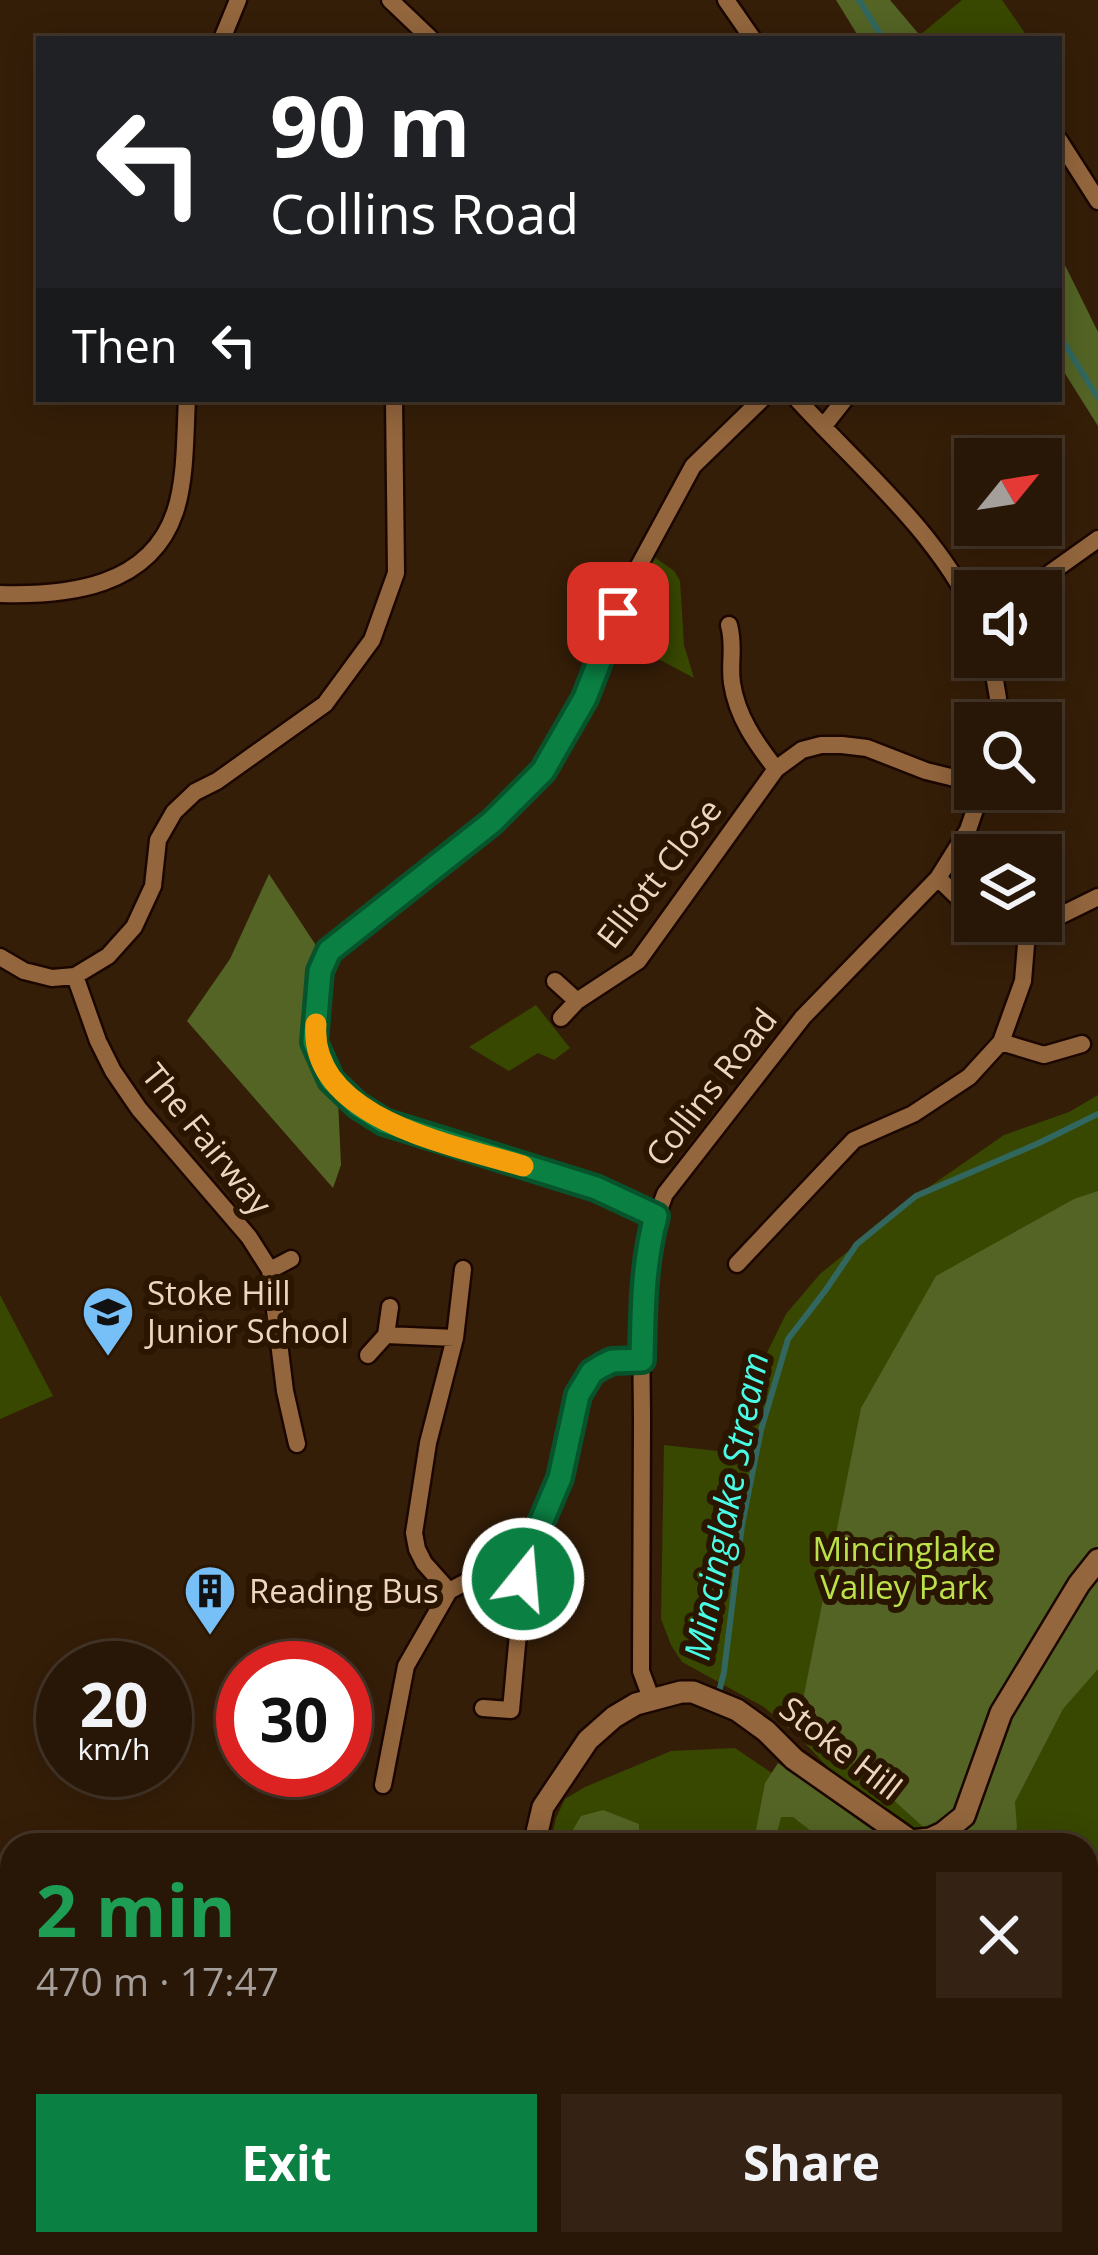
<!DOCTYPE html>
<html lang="en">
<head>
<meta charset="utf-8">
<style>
	body { margin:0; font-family:"Open Sans",sans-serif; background:#342314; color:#f1f3f6; height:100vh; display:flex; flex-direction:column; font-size:45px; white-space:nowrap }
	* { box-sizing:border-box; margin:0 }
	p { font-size:39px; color:#a59f9b }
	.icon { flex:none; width:66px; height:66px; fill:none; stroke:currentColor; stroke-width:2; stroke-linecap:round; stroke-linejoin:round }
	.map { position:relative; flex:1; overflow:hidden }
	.details { position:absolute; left:0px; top:1833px; width:1098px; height:423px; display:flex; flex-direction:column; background:#281606; border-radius:36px 36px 0 0; box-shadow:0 6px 30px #0003,0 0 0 3px #443528 }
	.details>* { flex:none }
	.banner { position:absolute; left:36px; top:36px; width:1026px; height:366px; border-radius:0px; box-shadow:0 6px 30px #0003,0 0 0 3px #443528; background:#202124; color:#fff; overflow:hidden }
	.needle { width:78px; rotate:60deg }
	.tools { position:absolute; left:954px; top:438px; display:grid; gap:24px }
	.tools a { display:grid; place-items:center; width:108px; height:108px; border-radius:0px; background:#281606; box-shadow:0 6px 30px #0003,0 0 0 3px #443528; font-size:60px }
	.speed { position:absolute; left:36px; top:1641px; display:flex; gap:24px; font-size:60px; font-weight:700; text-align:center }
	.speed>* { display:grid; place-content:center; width:156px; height:156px; border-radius:50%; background:#281606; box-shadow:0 6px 30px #0003,0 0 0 3px #443528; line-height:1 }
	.speed small { font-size:30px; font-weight:400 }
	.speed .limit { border:18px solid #d22; background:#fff; color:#111 }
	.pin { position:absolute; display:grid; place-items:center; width:102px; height:102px; color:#fff; margin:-51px; border-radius:24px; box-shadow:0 6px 18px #0006 }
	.me { position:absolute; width:132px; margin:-66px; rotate:17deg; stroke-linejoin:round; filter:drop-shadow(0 0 9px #0008) }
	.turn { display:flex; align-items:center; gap:42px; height:252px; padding:0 36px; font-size:54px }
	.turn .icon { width:156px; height:156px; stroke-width:2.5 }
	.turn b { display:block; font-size:84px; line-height:102px }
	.then { display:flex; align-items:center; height:114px; padding:0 36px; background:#0003; gap:24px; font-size:45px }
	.round { display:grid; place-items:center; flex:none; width:126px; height:126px; border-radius:0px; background:#342314 }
	.summary { display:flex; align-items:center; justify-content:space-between; height:204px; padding:0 36px }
	h1 { font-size:72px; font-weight:700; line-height:90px; color:#1e9e55 }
	.button { display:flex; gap:24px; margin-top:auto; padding:24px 36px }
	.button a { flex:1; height:138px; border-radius:0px; background:#0b8043; color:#fff; font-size:48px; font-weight:700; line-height:138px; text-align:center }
	.button a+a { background:#342314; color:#f1f3f6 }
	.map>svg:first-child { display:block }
	.green { fill:#384800 }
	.forest { fill:#536425 }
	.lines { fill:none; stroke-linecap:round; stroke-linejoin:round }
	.stream { stroke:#31675f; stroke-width:6 }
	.minor-casing { stroke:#1b0700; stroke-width:21 }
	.tertiary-casing { stroke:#1b0700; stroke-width:26 }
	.minor { stroke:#93663d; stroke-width:16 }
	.tertiary { stroke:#93663d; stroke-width:21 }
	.route-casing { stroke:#07532c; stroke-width:30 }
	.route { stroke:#0b8043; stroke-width:21 }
	.slow { stroke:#f59e0b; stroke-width:21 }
	.labels { text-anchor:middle; stroke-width:12; stroke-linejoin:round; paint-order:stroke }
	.street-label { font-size:33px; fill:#eed5bf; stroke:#2a1501 }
	.poi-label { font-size:33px; fill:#eed5bf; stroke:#2a1501; text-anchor:start }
	.park-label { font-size:33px; fill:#bae149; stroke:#2a1501 }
	.water-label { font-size:36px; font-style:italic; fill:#4afbe5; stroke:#2a1501 }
</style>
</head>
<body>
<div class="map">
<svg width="1098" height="2255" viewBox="0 0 1098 2255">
	<rect width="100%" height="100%" fill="#351e08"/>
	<path class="green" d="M 962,0 L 1002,0 L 1029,39 L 923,39 L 920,35 Z
		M 653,556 L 674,571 L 680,581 L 684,645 L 694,678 L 621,639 L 636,592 Z
		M 536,1005 L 570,1048 L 554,1060 L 538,1053 L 509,1071 L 469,1047 Z
		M 1098,1095 L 1098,2255 L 410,2255 L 407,2244 L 1086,2244 L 1086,1845 L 902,1845 L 799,1737 L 764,1707 L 682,1662 L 671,1645 L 661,1619 L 664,1445 L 745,1454 L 760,1367 L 786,1314 L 820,1274 L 916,1196 L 1004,1135 L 1069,1112 Z
		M 0,1295 L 53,1396 L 0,1419 Z
		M 735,1748 L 878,1845 L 550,1845 L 556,1818 L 565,1799 L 585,1787 L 671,1751 Z
		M 0,2032 L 12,2034 L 12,2244 L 43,2244 L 45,2255 L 0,2255 Z"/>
	<path class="forest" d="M 836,0 L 890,0 L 923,39 L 860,39 Z
		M 1059,253 L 1098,332 L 1098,426 L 1059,364 Z
		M 269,874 L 321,953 L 311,974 L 310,1042 L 319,1078 L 338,1100 L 341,1165 L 333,1188 L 187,1021 L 230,959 Z
		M 1098,1191 L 1098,1669 L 1063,1709 L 1015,1802 L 1017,1828 L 1008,1845 L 943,1845 L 800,1715 L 861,1408 L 936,1276 L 1074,1199 Z
		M 778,1763 L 896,1845 L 829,1845 L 793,1817 L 781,1817 L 775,1841 L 756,1830 L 765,1783 Z
		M 603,1810 L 639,1824 L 639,1845 L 564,1845 L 581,1816 Z
		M 621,2244 L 822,2244 L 831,2255 L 616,2255 Z"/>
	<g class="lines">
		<path class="stream" d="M 859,0 L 883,39
			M 1059,335 L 1098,398
			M 718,1696 L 724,1672 L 742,1525 L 761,1430 L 788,1339 L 825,1291 L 857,1244 L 916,1196 L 1039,1143 L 1098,1114"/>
		<g class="minor-casing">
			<path id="minor" d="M 390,0 L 431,39
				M 726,0 L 753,39
				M 222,39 L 238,0
				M 1059,140 L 1098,201
				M 797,399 C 858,466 936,531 975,614
				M 823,427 L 845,399
				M 1025,591 L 1098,539
				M 0,594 C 68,596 150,587 175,512 C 186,480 185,434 187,399
				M 729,625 C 735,647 729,663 732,683 C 737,717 756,743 776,769
				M 991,657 L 998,698 L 995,723
				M 938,878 L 975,914
				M 985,921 L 1004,930 L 1027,932 L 1098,897
				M 0,957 L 24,971 L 52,978 L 75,976 L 108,956 L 134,927 L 153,886 L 158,840 L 174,812 L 195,792 L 217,781 L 325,704 L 372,640 L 396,573 L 394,399
				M 75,976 L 98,1041 L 113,1071 L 139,1109 L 249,1237 L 270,1270 L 285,1391 L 297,1444
				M 555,981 L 577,1001
				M 561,1018 L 577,1001 L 638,961 L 776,769 L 802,750 L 821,745 L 842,745 L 867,748 L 926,771 L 975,783
				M 1001,1042 L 1044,1055 L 1082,1044
				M 656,1216 L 596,1188 L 384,1122 L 357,1105 L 331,1080 L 314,1042 L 320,971 L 329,951 L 492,822 L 543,771 L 585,698 L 629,584 L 693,466 L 762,399
				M 737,1264 L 854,1140 L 913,1114 L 969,1077 L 1001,1042 L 1023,981 L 1027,932
				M 270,1270 L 291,1259
				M 386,1335 L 390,1307
				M 455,1338 L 463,1269
				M 368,1355 L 386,1335 L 455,1338 L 428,1443 L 414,1533 L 417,1549 L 424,1563 L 449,1591
				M 651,1698 L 641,1671 C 641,1588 641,1505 642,1422 C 642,1345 635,1266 665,1194 L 803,1017 L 938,878 L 968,830 L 982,789
				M 483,1708 L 511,1710 L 526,1546
				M 383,1785 L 406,1666 L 449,1591 L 513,1557 L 532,1539 L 560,1478 L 578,1395 L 593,1372 L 612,1361 L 642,1360
				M 289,2244 L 293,2255"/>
		</g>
		<g class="tertiary-casing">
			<path id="tertiary" d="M 534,1845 L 543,1807 L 588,1740 L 614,1717 L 636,1704 L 681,1692 L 693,1692 L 737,1710 L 766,1731 L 794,1759 L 911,1841 L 930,1839 L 943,1833 L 964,1816 L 1001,1713 L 1079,1584 L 1098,1560
				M 0,1924 L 12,1926"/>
		</g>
		<use href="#minor" class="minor"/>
		<use href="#tertiary" class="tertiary"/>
	</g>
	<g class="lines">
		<g class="route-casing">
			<path id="route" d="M 523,1579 L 526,1546 L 540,1525 L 560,1478 L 578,1395 L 592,1372 L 602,1366 L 612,1361 L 642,1360 C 643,1310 643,1264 656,1216 L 596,1188 L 384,1122 L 357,1105 L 331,1080 L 314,1042 L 320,971 L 329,951 L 492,822 L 543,771 L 585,698 L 618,613"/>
		</g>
		<use href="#route" class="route"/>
		<path class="slow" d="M 316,1024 C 308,1119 454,1145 523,1166"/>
	</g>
	<defs>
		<g id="school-pin" transform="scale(2.7)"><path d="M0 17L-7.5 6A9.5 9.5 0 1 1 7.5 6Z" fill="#77bff7" stroke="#2a1501"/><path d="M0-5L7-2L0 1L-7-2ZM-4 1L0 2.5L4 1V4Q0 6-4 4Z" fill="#111"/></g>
		<g id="building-pin" transform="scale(2.7)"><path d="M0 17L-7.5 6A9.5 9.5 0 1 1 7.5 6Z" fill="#77bff7" stroke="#2a1501"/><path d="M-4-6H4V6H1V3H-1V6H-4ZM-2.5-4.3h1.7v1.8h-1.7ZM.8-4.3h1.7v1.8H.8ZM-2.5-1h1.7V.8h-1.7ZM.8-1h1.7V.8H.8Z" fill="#111"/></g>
	</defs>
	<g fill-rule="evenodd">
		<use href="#school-pin" x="108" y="1312"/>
		<use href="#building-pin" x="210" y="1591"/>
	</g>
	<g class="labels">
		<g class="street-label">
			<text transform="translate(659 873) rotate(-52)" y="12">Elliott Close</text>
			<text transform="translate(711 1087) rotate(-52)" y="12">Collins Road</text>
			<text transform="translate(207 1139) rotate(51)" y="12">The Fairway</text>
			<text transform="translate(841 1748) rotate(38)" y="12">Stoke Hill</text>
		</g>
		<g class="poi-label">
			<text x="147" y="1305">Stoke Hill<tspan x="147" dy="38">Junior School</tspan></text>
			<text x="249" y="1603">Reading Bus</text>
		</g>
		<g class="park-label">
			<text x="904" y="1561">Mincinglake<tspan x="904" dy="38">Valley Park</tspan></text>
		</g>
		<g class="water-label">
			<text transform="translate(726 1506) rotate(-79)" y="13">Mincinglake Stream</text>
		</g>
	</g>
</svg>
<div class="tools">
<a><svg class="needle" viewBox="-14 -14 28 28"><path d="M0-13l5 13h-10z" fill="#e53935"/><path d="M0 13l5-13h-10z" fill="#a59f9b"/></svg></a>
<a><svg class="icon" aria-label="sound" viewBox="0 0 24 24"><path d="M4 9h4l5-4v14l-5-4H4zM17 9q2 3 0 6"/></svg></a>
<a><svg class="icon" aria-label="search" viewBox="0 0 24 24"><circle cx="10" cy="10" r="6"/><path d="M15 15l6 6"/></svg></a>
<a><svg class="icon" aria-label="layers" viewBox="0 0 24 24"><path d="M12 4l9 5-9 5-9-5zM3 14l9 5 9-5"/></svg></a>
</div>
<div class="speed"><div>20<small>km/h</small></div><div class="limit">30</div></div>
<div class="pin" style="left:618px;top:613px;background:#d93025"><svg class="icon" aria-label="arrive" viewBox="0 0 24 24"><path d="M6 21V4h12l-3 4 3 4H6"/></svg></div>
<svg class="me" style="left:523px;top:1579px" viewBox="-20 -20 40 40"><circle r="17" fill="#0b8043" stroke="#fff" stroke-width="3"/><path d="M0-11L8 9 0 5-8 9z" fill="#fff"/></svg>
<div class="banner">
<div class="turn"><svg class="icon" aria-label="left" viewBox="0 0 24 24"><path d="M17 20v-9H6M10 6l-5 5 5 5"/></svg><div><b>90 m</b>Collins Road</div></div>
<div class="then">Then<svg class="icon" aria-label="left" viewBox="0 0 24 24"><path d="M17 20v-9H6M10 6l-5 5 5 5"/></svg></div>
</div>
<section class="details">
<div class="summary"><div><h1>2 min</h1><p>470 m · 17:47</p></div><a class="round"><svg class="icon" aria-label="close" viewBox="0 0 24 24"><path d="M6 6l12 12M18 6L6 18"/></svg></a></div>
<div class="button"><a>Exit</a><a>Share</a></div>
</section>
</div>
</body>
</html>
